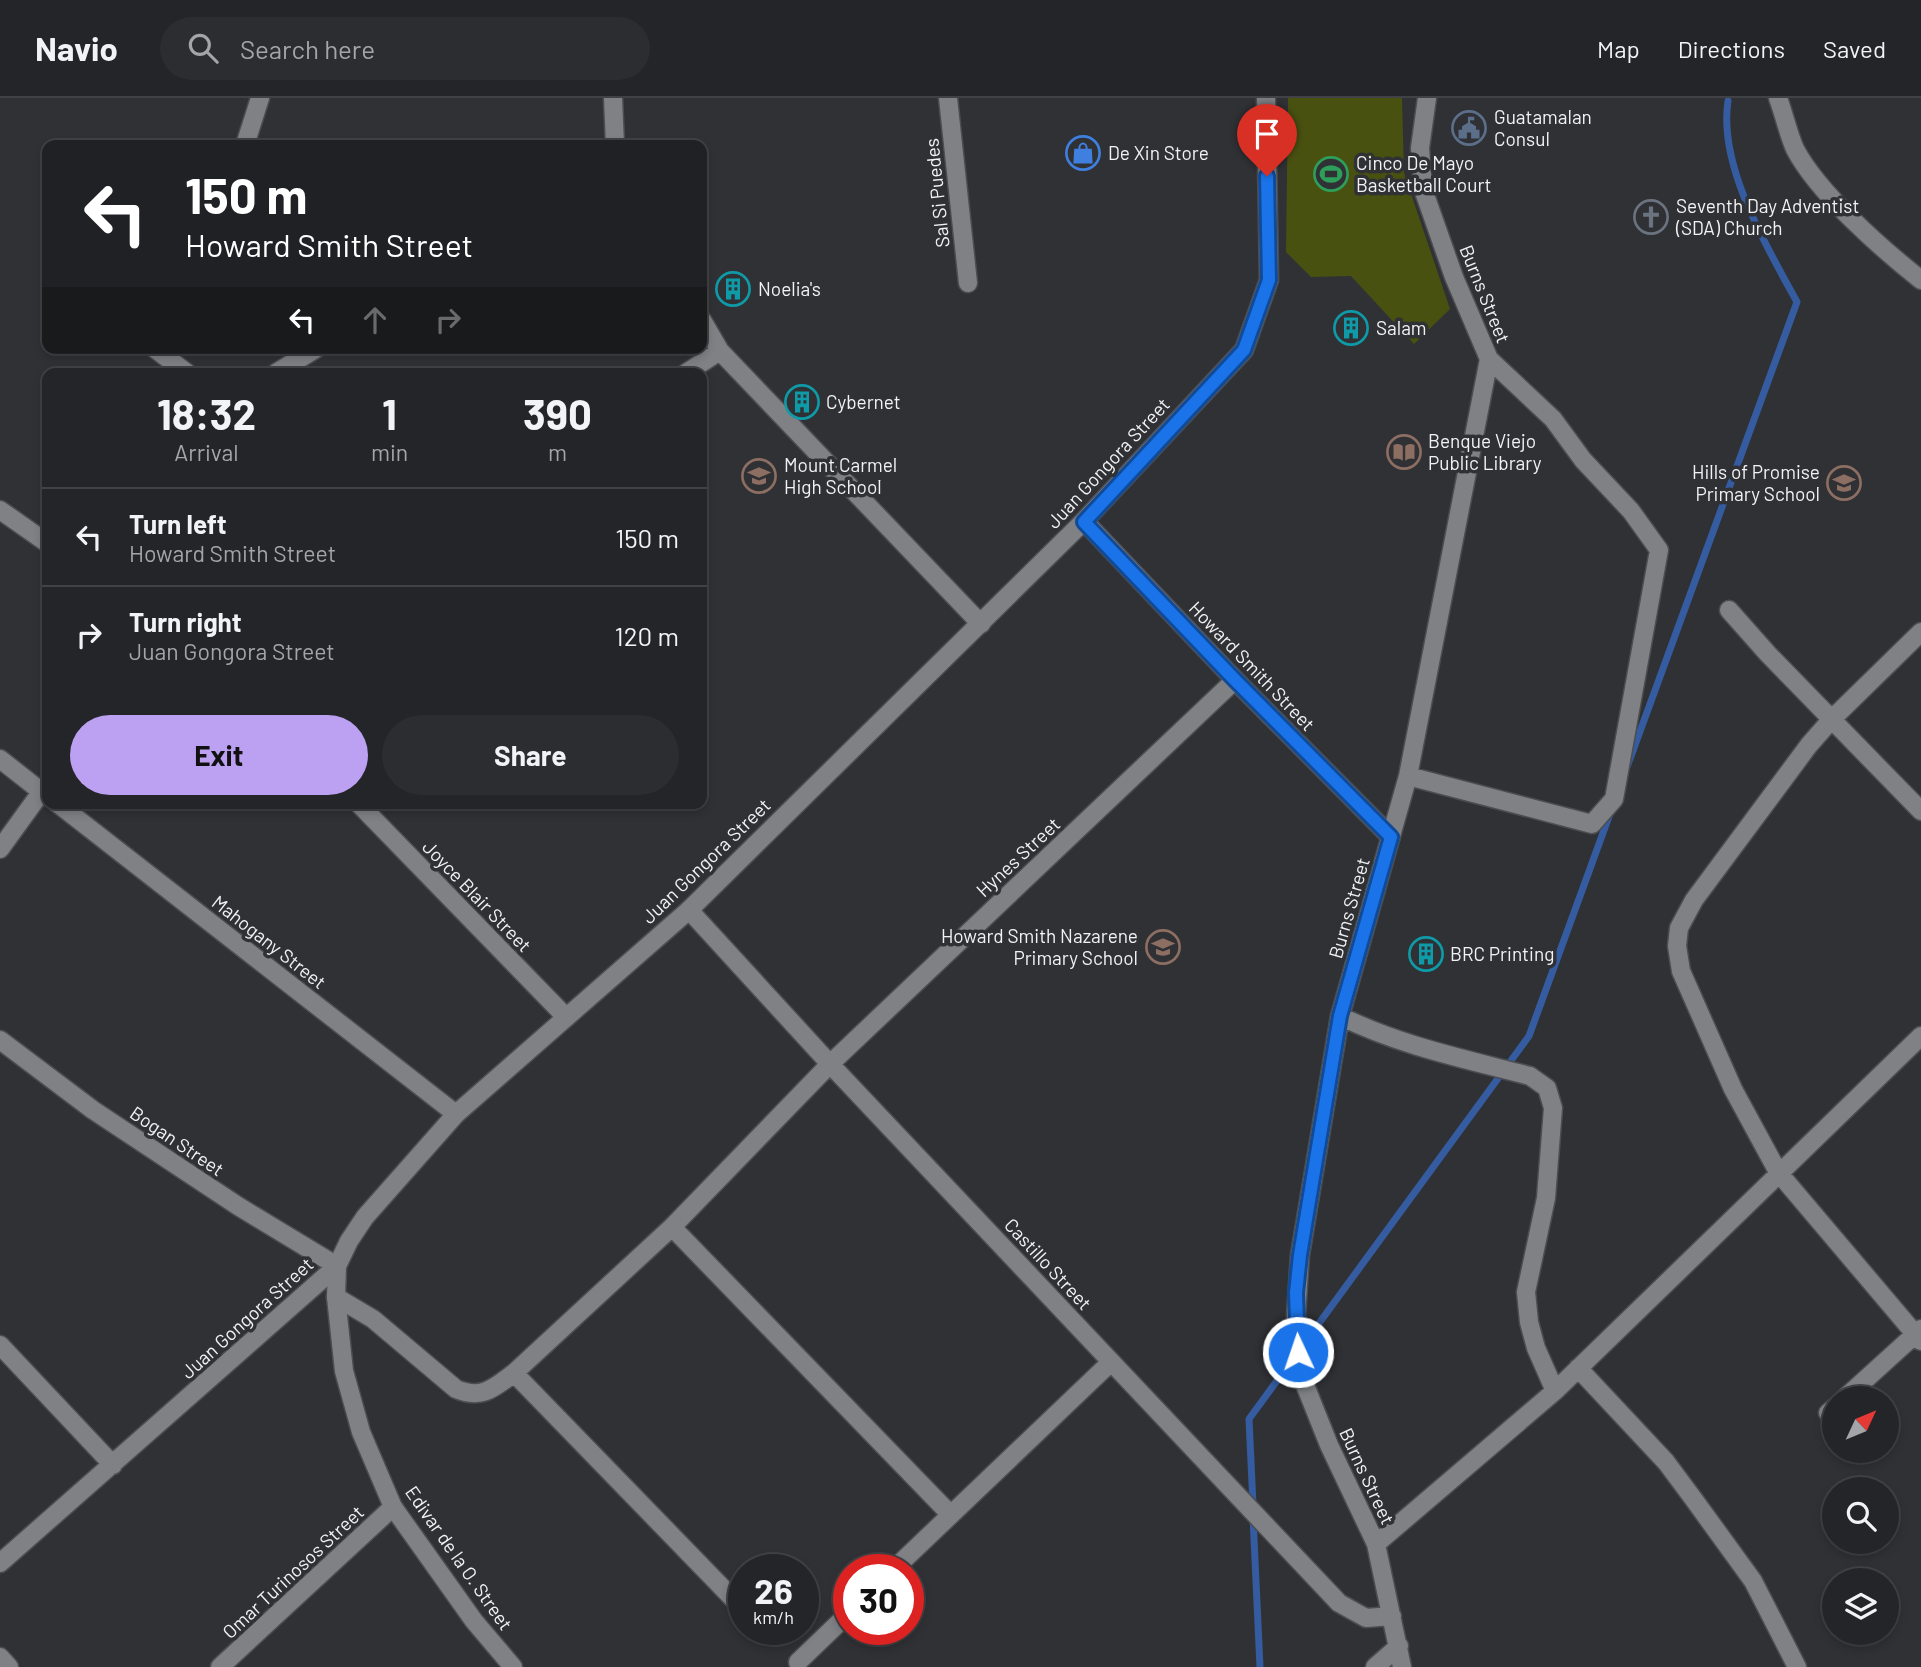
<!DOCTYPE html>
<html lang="en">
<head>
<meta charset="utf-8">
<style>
	body { margin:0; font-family:Barlow,sans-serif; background:#2c2d30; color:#f1f3f6; height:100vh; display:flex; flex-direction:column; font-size:26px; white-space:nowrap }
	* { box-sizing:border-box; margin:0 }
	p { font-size:23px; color:#a3a5a8 }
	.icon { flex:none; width:38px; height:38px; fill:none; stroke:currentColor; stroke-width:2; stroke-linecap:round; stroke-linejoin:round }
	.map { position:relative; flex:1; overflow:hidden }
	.drawer { position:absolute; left:42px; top:270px; width:665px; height:441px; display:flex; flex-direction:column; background:#242528; border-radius:14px; box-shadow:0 4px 10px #0003,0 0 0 2px #414245 }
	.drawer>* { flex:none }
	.hud { position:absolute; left:42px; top:42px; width:665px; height:214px; border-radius:14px; box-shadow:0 4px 10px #0003,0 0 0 2px #414245; background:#202124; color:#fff; overflow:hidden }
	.needle { width:46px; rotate:46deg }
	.tools { position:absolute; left:1822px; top:1288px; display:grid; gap:14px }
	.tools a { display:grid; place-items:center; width:77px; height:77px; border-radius:50%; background:#242528; box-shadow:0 4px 10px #0003,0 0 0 2px #414245; font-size:35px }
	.speed { position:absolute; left:728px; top:1456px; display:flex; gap:14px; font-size:35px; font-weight:700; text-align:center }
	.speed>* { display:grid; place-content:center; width:91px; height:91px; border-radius:50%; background:#242528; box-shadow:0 4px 10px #0003,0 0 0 2px #414245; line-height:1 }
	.speed small { font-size:18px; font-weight:400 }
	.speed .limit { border:10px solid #d22; background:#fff; color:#111 }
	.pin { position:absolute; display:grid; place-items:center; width:60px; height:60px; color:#fff; margin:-72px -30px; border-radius:50% 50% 50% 0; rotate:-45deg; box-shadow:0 0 7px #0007 }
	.pin .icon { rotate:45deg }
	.me { position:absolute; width:77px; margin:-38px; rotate:357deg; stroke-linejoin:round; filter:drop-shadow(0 0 5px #0008) }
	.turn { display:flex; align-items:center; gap:24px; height:147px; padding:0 28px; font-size:32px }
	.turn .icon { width:91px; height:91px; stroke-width:2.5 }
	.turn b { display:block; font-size:49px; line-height:60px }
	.lanes { display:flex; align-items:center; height:66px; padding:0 28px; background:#0003; justify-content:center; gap:35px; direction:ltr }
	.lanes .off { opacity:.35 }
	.eta { display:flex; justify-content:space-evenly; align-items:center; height:119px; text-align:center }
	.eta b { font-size:42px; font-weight:700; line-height:49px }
	.action { display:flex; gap:14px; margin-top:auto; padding:14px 28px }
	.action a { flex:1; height:80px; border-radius:42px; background:#bca0f2; color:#111; font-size:28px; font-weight:700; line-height:80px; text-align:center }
	.action a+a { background:#2c2d30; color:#f1f3f6 }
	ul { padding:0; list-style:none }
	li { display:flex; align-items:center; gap:21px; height:98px; padding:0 28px; border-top:2px solid #414245 }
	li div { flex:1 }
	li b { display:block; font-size:26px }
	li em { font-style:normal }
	header { display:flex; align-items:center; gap:42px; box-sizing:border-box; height:98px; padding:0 35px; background:#242528; border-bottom:2px solid #414245 }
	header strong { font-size:33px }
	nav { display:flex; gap:38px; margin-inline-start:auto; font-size:24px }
	.search { width:490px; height:63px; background:#2c2d30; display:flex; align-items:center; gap:18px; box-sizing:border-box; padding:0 24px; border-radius:38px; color:#a3a5a8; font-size:26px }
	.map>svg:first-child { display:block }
	.green { fill:#495111 }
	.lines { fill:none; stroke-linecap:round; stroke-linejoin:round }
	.stream { stroke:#355ca0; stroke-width:7 }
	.minor-casing { stroke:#4c4d50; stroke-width:21 }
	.tertiary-casing { stroke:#4c4d50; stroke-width:21 }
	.minor { stroke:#808185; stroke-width:18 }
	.tertiary { stroke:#808185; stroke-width:18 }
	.route-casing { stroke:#114b97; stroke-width:18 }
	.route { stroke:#1a73e8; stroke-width:12 }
	.labels { text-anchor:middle; stroke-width:7; stroke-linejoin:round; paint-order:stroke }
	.poi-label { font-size:19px; fill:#f2f2f5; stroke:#303135; text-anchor:start }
	.street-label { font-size:19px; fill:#f2f2f5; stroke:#303135 }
</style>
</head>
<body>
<header>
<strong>Navio</strong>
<div class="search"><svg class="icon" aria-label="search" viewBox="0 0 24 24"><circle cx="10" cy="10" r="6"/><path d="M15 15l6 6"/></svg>Search here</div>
<nav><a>Map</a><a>Directions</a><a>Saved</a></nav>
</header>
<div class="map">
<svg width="1921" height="1569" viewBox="0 0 1921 1569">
	<rect width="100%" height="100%" fill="#303135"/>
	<path class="green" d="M 1288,0 L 1402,0 L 1404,75 L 1450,211 L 1414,246 L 1351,178 L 1311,179 L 1286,154 Z"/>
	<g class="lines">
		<path class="stream" d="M 1627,669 L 1797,204 C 1767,149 1718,68 1728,3
			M 1253,1407 L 1249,1321 L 1529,938 L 1611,713
			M 1253,1419 L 1260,1569"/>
		<g class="minor-casing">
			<path id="minor" d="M 613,0 L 615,47
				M 948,0 L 968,185
				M 1778,0 C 1784,16 1788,35 1795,51 C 1818,95 1882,151 1921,182
				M 245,47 L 260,0
				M 702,222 L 720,253 L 981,526
				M 154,250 L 187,275
				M 276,275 L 317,250
				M 686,275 L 720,253
				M 0,412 L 47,445
				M 1084,423 L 1235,582 L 1391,739
				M 1729,512 L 1768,556 L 1921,713
				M 1921,534 L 1831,622 L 1809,647 L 1694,802 L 1679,830 L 1677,848 L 1681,873 L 1733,991 L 1778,1074 L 1921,1243
				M 0,661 L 47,698
				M 1408,678 L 1592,726 L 1614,701 L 1659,452 L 1631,413 L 1583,362 L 1553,321 L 1489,261
				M 57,705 L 456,1016
				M 358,705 L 566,919
				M 0,751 L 42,693
				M 689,812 L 830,966 L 1339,1505 L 1366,1520 L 1392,1518
				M 1340,918 C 1401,948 1465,961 1530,978 L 1547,990 L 1553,1010 L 1546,1100 L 1526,1194 L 1529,1224 L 1536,1250 L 1555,1293
				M 0,942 L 93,1012 L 238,1108 L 337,1168 L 0,1465
				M 672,1129 L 950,1416
				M 336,1199 L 373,1221 L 456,1291 C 482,1302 494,1290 514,1275 L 672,1129 L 830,966 L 1235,582
				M 0,1247 L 113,1367
				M 1578,1270 L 1666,1364 L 1695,1403 L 1753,1483 L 1797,1569
				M 514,1275 L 744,1512
				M 1845,1300 L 1921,1231
				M 1828,1315 L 1834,1310
				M 1376,1446 L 1555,1293 L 1921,938
				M 893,1472 L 1111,1264
				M 0,1559 L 9,1569
				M 798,1564 L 849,1515
				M 220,1569 L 393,1409
				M 1375,1569 L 1399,1548
				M 1402,1569 L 1376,1446 L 1329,1347 L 1305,1287 L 1298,1254 L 1296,1218 L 1300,1157 L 1340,918 L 1408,678 L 1489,261 L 1454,179 L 1423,91 L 1420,50 L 1427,0"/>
		</g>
		<g class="tertiary-casing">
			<path id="tertiary" d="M 513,1569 L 474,1523 L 393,1409 L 361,1334 L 344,1273 L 336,1199 L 337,1168 L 349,1143 L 365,1119 L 456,1016 L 689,812 L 1084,423 L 1244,252 L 1269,182 L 1266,0"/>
		</g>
		<use href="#minor" class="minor"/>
		<use href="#tertiary" class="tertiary"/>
	</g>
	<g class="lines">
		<g class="route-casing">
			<path id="route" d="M 1267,78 L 1269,182 L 1244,252 L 1084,424 L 1235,582 L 1391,739 L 1340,918 L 1300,1157 L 1296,1195 L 1298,1254"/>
		</g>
		<use href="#route" class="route"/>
	</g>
	<defs>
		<g id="civic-ring" transform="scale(1.75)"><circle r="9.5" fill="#303135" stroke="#5c6f8a" stroke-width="1.5"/><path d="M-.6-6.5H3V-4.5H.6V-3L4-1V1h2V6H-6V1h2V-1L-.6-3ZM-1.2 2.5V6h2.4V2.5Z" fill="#5c6f8a"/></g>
		<g id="shop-ring" transform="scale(1.75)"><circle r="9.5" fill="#303135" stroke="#3f7fe0" stroke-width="1.5"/><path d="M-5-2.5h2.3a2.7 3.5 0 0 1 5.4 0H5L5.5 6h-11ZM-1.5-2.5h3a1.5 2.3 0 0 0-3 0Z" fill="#3f7fe0"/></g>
		<g id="stadium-ring" transform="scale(1.75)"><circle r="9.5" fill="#303135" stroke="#2e9e5b" stroke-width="1.5"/><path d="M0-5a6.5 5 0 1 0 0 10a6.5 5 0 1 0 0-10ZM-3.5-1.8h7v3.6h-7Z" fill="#2e9e5b"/></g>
		<g id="church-ring" transform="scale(1.75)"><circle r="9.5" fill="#303135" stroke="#6b7280" stroke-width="1.5"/><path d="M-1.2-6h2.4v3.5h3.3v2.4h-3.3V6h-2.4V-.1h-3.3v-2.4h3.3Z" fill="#6b7280"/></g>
		<g id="building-ring" transform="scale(1.75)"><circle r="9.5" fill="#303135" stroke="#0f9aa8" stroke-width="1.5"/><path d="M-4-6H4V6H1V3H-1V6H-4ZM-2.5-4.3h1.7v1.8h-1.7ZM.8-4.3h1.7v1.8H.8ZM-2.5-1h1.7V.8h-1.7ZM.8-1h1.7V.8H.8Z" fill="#0f9aa8"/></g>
		<g id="library-ring" transform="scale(1.75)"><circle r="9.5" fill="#303135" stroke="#8d6e63" stroke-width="1.5"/><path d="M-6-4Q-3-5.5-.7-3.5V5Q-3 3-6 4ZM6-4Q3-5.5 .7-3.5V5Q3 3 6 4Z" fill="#8d6e63"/></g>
		<g id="school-ring" transform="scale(1.75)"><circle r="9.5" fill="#303135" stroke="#8d6e63" stroke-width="1.5"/><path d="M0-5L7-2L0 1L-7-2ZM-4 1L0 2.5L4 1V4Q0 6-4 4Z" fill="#8d6e63"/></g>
	</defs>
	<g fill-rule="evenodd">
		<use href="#civic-ring" x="1469" y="30"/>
		<use href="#shop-ring" x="1083" y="55"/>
		<use href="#stadium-ring" x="1331" y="76"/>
		<use href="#church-ring" x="1651" y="119"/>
		<use href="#building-ring" x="733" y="191"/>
		<use href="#building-ring" x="1351" y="230"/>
		<use href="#building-ring" x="802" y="304"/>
		<use href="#library-ring" x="1404" y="354"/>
		<use href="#school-ring" x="759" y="378"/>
		<use href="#school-ring" x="1844" y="385"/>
		<use href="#school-ring" x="1163" y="849"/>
		<use href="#building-ring" x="1426" y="856"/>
	</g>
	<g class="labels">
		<g class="poi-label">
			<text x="1494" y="26">Guatamalan<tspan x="1494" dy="22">Consul</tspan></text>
			<text x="1108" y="62">De Xin Store</text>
			<text x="1356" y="72">Cinco De Mayo<tspan x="1356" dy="22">Basketball Court</tspan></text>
			<text x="1676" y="115">Seventh Day Adventist<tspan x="1676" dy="22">(SDA) Church</tspan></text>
			<text x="758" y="198">Noelia's</text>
			<text x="1376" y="237">Salam</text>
			<text x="826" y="311">Cybernet</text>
			<text x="1428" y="350">Benque Viejo<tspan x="1428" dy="22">Public Library</tspan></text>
			<text x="784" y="374">Mount Carmel<tspan x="784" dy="22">High School</tspan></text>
			<text x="1820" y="381" text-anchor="end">Hills of Promise<tspan x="1820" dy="22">Primary School</tspan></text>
			<text x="1138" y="845" text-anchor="end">Howard Smith Nazarene<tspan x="1138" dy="22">Primary School</tspan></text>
			<text x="1450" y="863">BRC Printing</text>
		</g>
		<g class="street-label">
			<text transform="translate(937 95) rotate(-96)" y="7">Sal Si Puedes</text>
			<text transform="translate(1485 196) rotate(68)" y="7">Burns Street</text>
			<text transform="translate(1108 365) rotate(-47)" y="7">Juan Gongora Street</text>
			<text transform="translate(1252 568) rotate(46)" y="7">Howard Smith Street</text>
			<text transform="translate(1018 759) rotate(-43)" y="7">Hynes Street</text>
			<text transform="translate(706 763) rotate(-44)" y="7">Juan Gongora Street</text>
			<text transform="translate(477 798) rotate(46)" y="7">Joyce Blair Street</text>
			<text transform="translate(1349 810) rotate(-74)" y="7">Burns Street</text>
			<text transform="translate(269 844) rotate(38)" y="7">Mahogany Street</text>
			<text transform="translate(177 1043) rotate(34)" y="7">Bogan Street</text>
			<text transform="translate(1048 1166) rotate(47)" y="7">Castillo Street</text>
			<text transform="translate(247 1220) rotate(-42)" y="7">Juan Gongora Street</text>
			<text transform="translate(1367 1378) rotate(65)" y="7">Burns Street</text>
			<text transform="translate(459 1460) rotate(55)" y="7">Edivar de la O. Street</text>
			<text transform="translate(293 1474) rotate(-43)" y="7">Omar Turinosos Street</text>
		</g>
	</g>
</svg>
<div class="tools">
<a><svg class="needle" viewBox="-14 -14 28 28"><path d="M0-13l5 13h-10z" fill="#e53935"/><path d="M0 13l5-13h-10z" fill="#a3a5a8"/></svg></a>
<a><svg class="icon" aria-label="search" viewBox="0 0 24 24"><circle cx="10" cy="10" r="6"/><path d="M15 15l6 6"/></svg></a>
<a><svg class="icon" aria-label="layers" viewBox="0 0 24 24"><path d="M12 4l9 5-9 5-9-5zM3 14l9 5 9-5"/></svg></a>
</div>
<div class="speed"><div>26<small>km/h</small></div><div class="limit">30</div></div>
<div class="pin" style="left:1267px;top:78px;background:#d93025"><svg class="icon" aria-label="arrive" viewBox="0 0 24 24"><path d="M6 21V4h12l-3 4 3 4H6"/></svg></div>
<svg class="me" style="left:1298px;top:1254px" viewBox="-20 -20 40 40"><circle r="17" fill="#1a73e8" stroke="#fff" stroke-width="3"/><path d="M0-11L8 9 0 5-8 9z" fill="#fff"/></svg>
<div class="hud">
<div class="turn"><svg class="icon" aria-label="left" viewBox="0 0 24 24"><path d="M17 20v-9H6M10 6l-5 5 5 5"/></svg><div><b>150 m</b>Howard Smith Street</div></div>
<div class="lanes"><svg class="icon" aria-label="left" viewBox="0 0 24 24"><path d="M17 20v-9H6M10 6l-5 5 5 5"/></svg><svg class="icon off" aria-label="ahead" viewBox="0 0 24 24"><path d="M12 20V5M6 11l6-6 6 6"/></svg><svg class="icon off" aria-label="right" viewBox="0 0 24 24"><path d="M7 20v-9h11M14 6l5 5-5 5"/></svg></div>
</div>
<section class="drawer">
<div class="eta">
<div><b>18:32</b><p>Arrival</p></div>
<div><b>1</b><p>min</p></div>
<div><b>390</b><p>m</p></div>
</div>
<ul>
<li><svg class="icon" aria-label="left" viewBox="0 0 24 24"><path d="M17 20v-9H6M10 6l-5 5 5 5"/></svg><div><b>Turn left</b><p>Howard Smith Street</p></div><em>150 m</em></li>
<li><svg class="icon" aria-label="right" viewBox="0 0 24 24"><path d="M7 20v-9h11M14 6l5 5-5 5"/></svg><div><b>Turn right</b><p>Juan Gongora Street</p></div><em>120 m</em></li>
</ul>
<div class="action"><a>Exit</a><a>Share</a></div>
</section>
</div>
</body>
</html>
